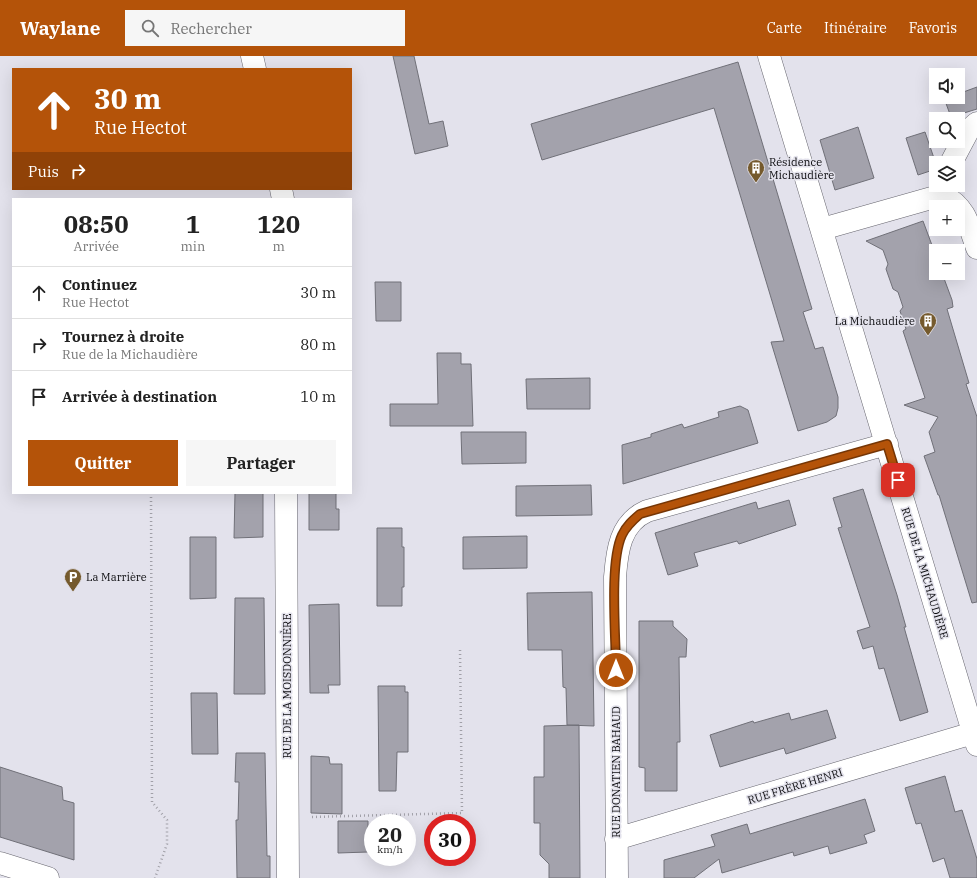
<!DOCTYPE html>
<html lang="fr">
<head>
<meta charset="utf-8">
<style>
	body { margin:0; font-family:"IBM Plex Serif",serif; background:#f6f6f6; color:#222; height:100vh; display:flex; flex-direction:column; font-size:15px; white-space:nowrap }
	* { box-sizing:border-box; margin:0 }
	p { font-size:13px; color:#767676 }
	.icon { flex:none; width:22px; height:22px; fill:none; stroke:currentColor; stroke-width:2; stroke-linecap:round; stroke-linejoin:round }
	.map { position:relative; flex:1; overflow:hidden }
	.details { position:absolute; left:12px; top:142px; width:340px; height:296px; display:flex; flex-direction:column; background:#fff; border-radius:0px; box-shadow:0 4px 16px #0002 }
	.details>* { flex:none }
	.guide { position:absolute; left:12px; top:12px; width:340px; height:122px; border-radius:0px; box-shadow:0 4px 16px #0002; background:#b45309; color:#fff; overflow:hidden }
	.fabs { position:absolute; left:929px; top:12px; display:grid; gap:8px }
	.fabs a { display:grid; place-items:center; width:36px; height:36px; border-radius:0px; background:#fff; box-shadow:0 4px 16px #0002; font-size:20px }
	.speed { position:absolute; left:364px; top:758px; display:flex; gap:8px; font-size:20px; font-weight:700; text-align:center }
	.speed>* { display:grid; place-content:center; width:52px; height:52px; border-radius:50%; background:#fff; box-shadow:0 4px 16px #0002; line-height:1 }
	.speed small { font-size:10px; font-weight:400 }
	.speed .limit { border:6px solid #d22; background:#fff; color:#111 }
	.pin { position:absolute; display:grid; place-items:center; width:34px; height:34px; color:#fff; margin:-17px; border-radius:8px; box-shadow:0 2px 6px #0006 }
	.me { position:absolute; width:44px; margin:-22px; rotate:0deg; stroke-linejoin:round; filter:drop-shadow(0 0 3px #0008) }
	.turn { display:flex; align-items:center; gap:14px; height:84px; padding:0 16px; font-size:18px }
	.turn .icon { width:52px; height:52px; stroke-width:2.5 }
	.turn b { display:block; font-size:28px; line-height:34px }
	.then { display:flex; align-items:center; height:38px; padding:0 16px; background:#0003; gap:8px; font-size:15px }
	.eta { display:flex; justify-content:space-evenly; align-items:center; height:68px; text-align:center }
	.eta b { font-size:24px; font-weight:800; line-height:28px }
	.action { display:flex; gap:8px; margin-top:auto; padding:8px 16px }
	.action a { flex:1; height:46px; border-radius:0px; background:#b45309; color:#fff; font-size:16px; font-weight:800; line-height:46px; text-align:center }
	.action a+a { background:#f6f6f6; color:#222 }
	ul { padding:0; list-style:none }
	li { display:flex; align-items:center; gap:12px; height:52px; padding:0 16px; border-top:1px solid #e0e0e0 }
	li div { flex:1 }
	li b { display:block; font-size:15px }
	li em { font-style:normal }
	header { display:flex; align-items:center; gap:24px; box-sizing:border-box; height:56px; padding:0 20px; background:#b45309; color:#fff }
	header strong { font-size:19px }
	nav { display:flex; gap:22px; margin-inline-start:auto; font-size:14px }
	.search { width:280px; height:36px; background:#f6f6f6; display:flex; align-items:center; gap:10px; box-sizing:border-box; padding:0 14px; border-radius:0px; color:#767676; font-size:15px }
	.map>svg:first-child { display:block }
	.building { fill:#a3a2ac; stroke:#707078 }
	.lines { fill:none; stroke-linecap:round; stroke-linejoin:round }
	.street-casing { stroke:#67666f; stroke-width:23 }
	.secondary-casing { stroke:#67666f; stroke-width:23 }
	.path { stroke:#a1a0a8; stroke-width:2.5; stroke-dasharray:1 3; stroke-linecap:butt }
	.street { stroke:#fff; stroke-width:22 }
	.secondary { stroke:#fff; stroke-width:22 }
	.route-casing { stroke:#753606; stroke-width:10 }
	.route { stroke:#b45309; stroke-width:7 }
	.labels { text-anchor:middle; stroke-width:3; stroke-linejoin:round; paint-order:stroke }
	.poi-label { font-size:11px; fill:#0b0b0e; stroke:#e3e2ec; text-anchor:start }
	.street-label { font-size:11px; fill:#0b0b0e; stroke:#e3e2ec }
</style>
</head>
<body>
<header>
<strong>Waylane</strong>
<div class="search"><svg class="icon" aria-label="search" viewBox="0 0 24 24"><circle cx="10" cy="10" r="6"/><path d="M15 15l6 6"/></svg>Rechercher</div>
<nav><a>Carte</a><a>Itinéraire</a><a>Favoris</a></nav>
</header>
<div class="map">
<svg width="977" height="822" viewBox="0 0 977 822">
	<rect width="100%" height="100%" fill="#e3e2ec"/>
	<path class="building" d="M 393,0 L 414,0 L 429,68 L 443,65 L 448,90 L 415,98 Z
		M 738,6 L 812,253 L 803,256 L 815,293 L 823,291 L 838,341 L 838,352 L 836,360 L 827,366 L 798,375 L 771,286 L 784,285 L 714,52 L 542,104 L 531,68 Z
		M 977,31 L 977,53 L 951,61 L 944,42 L 958,41 L 958,38 Z
		M 858,71 L 874,122 L 835,134 L 820,84 Z
		M 925,76 L 936,108 L 936,113 L 918,119 L 906,82 Z
		M 923,165 L 936,200 L 936,217 L 942,217 L 952,244 L 953,251 L 947,253 L 969,327 L 966,328 L 977,361 L 977,546 L 972,547 L 939,439 L 938,439 L 924,400 L 935,396 L 929,376 L 938,361 L 904,349 L 925,342 L 903,275 L 906,273 L 900,255 L 903,251 L 898,236 L 893,233 L 886,213 L 888,208 L 883,194 L 866,185 Z
		M 375,226 L 401,226 L 401,265 L 376,265 Z
		M 437,297 L 461,297 L 461,308 L 471,308 L 473,370 L 390,370 L 390,348 L 438,348 Z
		M 590,322 L 590,353 L 527,353 L 526,323 Z
		M 740,350 L 748,354 L 758,387 L 623,428 L 622,389 L 651,381 L 651,378 L 682,368 L 684,372 L 719,361 L 718,356 Z
		M 461,376 L 526,376 L 526,407 L 462,408 Z
		M 591,429 L 592,459 L 516,460 L 516,430 Z
		M 863,433 L 897,539 L 906,571 L 904,571 L 928,656 L 900,665 L 884,612 L 879,613 L 873,590 L 863,593 L 857,575 L 870,571 L 838,472 L 842,471 L 833,442 Z
		M 235,437 L 263,437 L 263,481 L 234,482 Z
		M 309,437 L 336,437 L 336,453 L 339,453 L 339,474 L 309,474 Z
		M 789,444 L 796,469 L 739,488 L 737,485 L 694,497 L 698,510 L 668,519 L 655,477 L 756,446 L 758,453 Z
		M 377,472 L 402,472 L 402,491 L 404,491 L 404,531 L 402,531 L 402,550 L 377,550 Z
		M 527,480 L 527,512 L 463,513 L 463,481 Z
		M 190,481 L 216,481 L 216,542 L 190,543 Z
		M 592,536 L 594,670 L 567,669 L 566,632 L 563,631 L 562,594 L 528,594 L 527,537 Z
		M 235,542 L 264,542 L 265,638 L 234,638 Z
		M 339,548 L 340,629 L 328,629 L 329,637 L 310,637 L 309,549 Z
		M 639,565 L 673,565 L 673,570 L 687,583 L 686,601 L 679,601 L 680,686 L 677,686 L 677,735 L 645,735 L 645,712 L 639,711 Z
		M 378,630 L 405,630 L 405,636 L 408,636 L 408,696 L 397,696 L 396,735 L 379,735 Z
		M 191,637 L 217,637 L 218,698 L 192,698 Z
		M 827,654 L 836,682 L 786,698 L 784,692 L 720,711 L 710,679 L 753,665 L 754,667 L 789,657 L 791,664 Z
		M 579,669 L 580,822 L 549,822 L 549,808 L 540,799 L 540,767 L 534,767 L 534,721 L 544,721 L 544,670 Z
		M 236,697 L 265,697 L 267,800 L 270,800 L 270,822 L 237,822 L 236,764 L 238,764 L 239,726 L 235,726 Z
		M 311,700 L 329,701 L 330,708 L 342,708 L 342,758 L 311,757 Z
		M 0,711 L 62,731 L 63,744 L 74,747 L 74,804 L 0,781 Z
		M 945,720 L 955,756 L 962,754 L 977,803 L 977,822 L 950,822 L 944,802 L 933,806 L 921,767 L 916,768 L 905,732 Z
		M 865,743 L 875,775 L 864,779 L 867,787 L 830,798 L 828,790 L 794,800 L 793,796 L 722,817 L 719,803 L 694,822 L 664,822 L 664,804 L 715,790 L 711,779 L 747,768 L 750,778 Z
		M 338,765 L 368,765 L 368,796 L 338,797 Z"/>
	<g class="lines">
		<g class="street-casing">
			<path id="street" d="M 252,0 L 255,13
				M 769,0 L 977,689
				M 951,107 L 968,75 L 977,67
				M 281,133 L 283,143
				M 942,139 C 965,150 969,169 977,192
				M 822,173 L 942,139 L 945,129
				M 286,437 L 288,822
				M 616,783 L 973,677
				M 617,822 L 615,521 C 617,495 620,467 647,455 L 887,388"/>
		</g>
		<g class="secondary-casing">
			<path id="secondary" d="M 0,807 L 48,822"/>
		</g>
		<path class="path" d="M 151,437 L 152,746 L 167,764 L 167,788 L 155,822
			M 312,761 L 462,757 L 460,592"/>
		<use href="#street" class="street"/>
		<use href="#secondary" class="secondary"/>
	</g>
	<g class="lines">
		<g class="route-casing">
			<path id="route" d="M 616,614 C 616,581 609,507 622,479 C 626,470 633,464 640,458 L 887,388 L 898,424"/>
		</g>
		<use href="#route" class="route"/>
	</g>
	<defs>
		<g id="building-pin" transform="scale(0.9)"><path d="M0 17L-7.5 6A9.5 9.5 0 1 1 7.5 6Z" fill="#755a2d" stroke="#e3e2ec"/><path d="M-4-6H4V6H1V3H-1V6H-4ZM-2.5-4.3h1.7v1.8h-1.7ZM.8-4.3h1.7v1.8H.8ZM-2.5-1h1.7V.8h-1.7ZM.8-1h1.7V.8H.8Z" fill="#fff"/></g>
		<g id="parking-pin" transform="scale(0.9)"><path d="M0 17L-7.5 6A9.5 9.5 0 1 1 7.5 6Z" fill="#755a2d" stroke="#e3e2ec"/><path d="M-3.5-5.5H1a3.5 3.5 0 0 1 0 7H-1V5.5H-3.5ZM-1-3.4V-.6H.8a1.4 1.4 0 0 0 0-2.8Z" fill="#fff"/></g>
	</defs>
	<g fill-rule="evenodd">
		<use href="#building-pin" x="756" y="112"/>
		<use href="#building-pin" x="928" y="265"/>
		<use href="#parking-pin" x="73" y="521"/>
	</g>
	<g class="labels">
		<g class="poi-label">
			<text x="769" y="110">Résidence<tspan x="769" dy="13">Michaudière</tspan></text>
			<text x="915" y="269" text-anchor="end">La Michaudière</text>
			<text x="86" y="525">La Marrière</text>
		</g>
		<g class="street-label">
			<text transform="translate(925 517) rotate(73)" y="4">RUE DE LA MICHAUDIÈRE</text>
			<text transform="translate(287 630) rotate(-90)" y="4">RUE DE LA MOISDONNIÈRE</text>
			<text transform="translate(616 716) rotate(-90)" y="4">RUE DONATIEN BAHAUD</text>
			<text transform="translate(795 730) rotate(-17)" y="4">RUE FRÈRE HENRI</text>
		</g>
	</g>
</svg>
<div class="fabs">
<a><svg class="icon" aria-label="sound" viewBox="0 0 24 24"><path d="M4 9h4l5-4v14l-5-4H4zM17 9q2 3 0 6"/></svg></a>
<a><svg class="icon" aria-label="search" viewBox="0 0 24 24"><circle cx="10" cy="10" r="6"/><path d="M15 15l6 6"/></svg></a>
<a><svg class="icon" aria-label="layers" viewBox="0 0 24 24"><path d="M12 4l9 5-9 5-9-5zM3 14l9 5 9-5"/></svg></a>
<a>+</a>
<a>−</a>
</div>
<div class="speed"><div>20<small>km/h</small></div><div class="limit">30</div></div>
<div class="pin" style="left:898px;top:424px;background:#d93025"><svg class="icon" aria-label="arrive" viewBox="0 0 24 24"><path d="M6 21V4h12l-3 4 3 4H6"/></svg></div>
<svg class="me" style="left:616px;top:614px" viewBox="-20 -20 40 40"><circle r="17" fill="#b45309" stroke="#fff" stroke-width="3"/><path d="M0-11L8 9 0 5-8 9z" fill="#fff"/></svg>
<div class="guide">
<div class="turn"><svg class="icon" aria-label="ahead" viewBox="0 0 24 24"><path d="M12 20V5M6 11l6-6 6 6"/></svg><div><b>30 m</b>Rue Hectot</div></div>
<div class="then">Puis<svg class="icon" aria-label="right" viewBox="0 0 24 24"><path d="M7 20v-9h11M14 6l5 5-5 5"/></svg></div>
</div>
<section class="details">
<div class="eta">
<div><b>08:50</b><p>Arrivée</p></div>
<div><b>1</b><p>min</p></div>
<div><b>120</b><p>m</p></div>
</div>
<ul>
<li><svg class="icon" aria-label="ahead" viewBox="0 0 24 24"><path d="M12 20V5M6 11l6-6 6 6"/></svg><div><b>Continuez</b><p>Rue Hectot</p></div><em>30 m</em></li>
<li><svg class="icon" aria-label="right" viewBox="0 0 24 24"><path d="M7 20v-9h11M14 6l5 5-5 5"/></svg><div><b>Tournez à droite</b><p>Rue de la Michaudière</p></div><em>80 m</em></li>
<li><svg class="icon" aria-label="arrive" viewBox="0 0 24 24"><path d="M6 21V4h12l-3 4 3 4H6"/></svg><div><b>Arrivée à destination</b></div><em>10 m</em></li>
</ul>
<div class="action"><a>Quitter</a><a>Partager</a></div>
</section>
</div>
</body>
</html>
